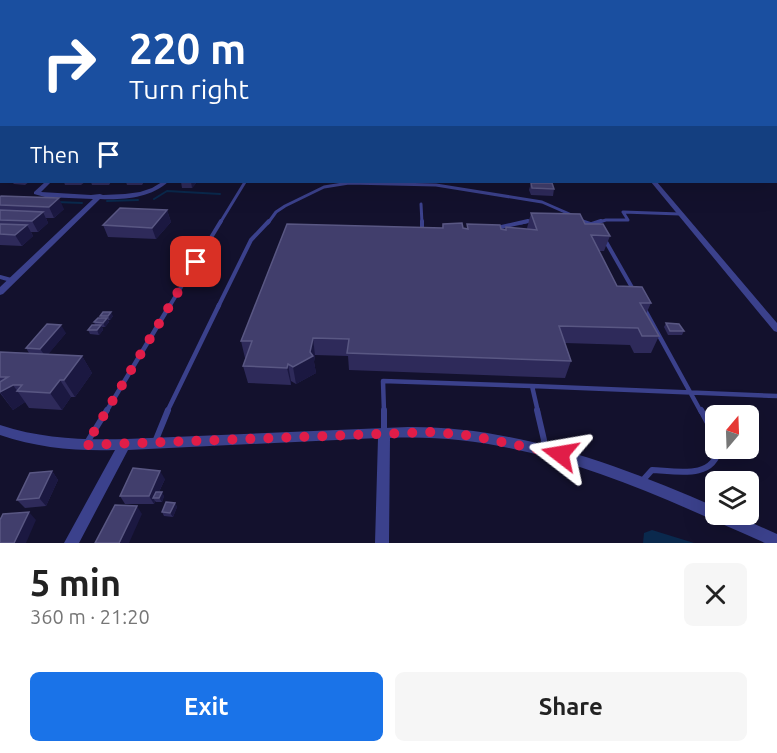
<!DOCTYPE html>
<html lang="en">
<head>
<meta charset="utf-8">
<style>
	body { margin:0; font-family:Ubuntu,sans-serif; background:#f6f6f6; color:#222; height:100vh; display:flex; flex-direction:column; font-size:22px; white-space:nowrap }
	* { box-sizing:border-box; margin:0 }
	p { font-size:20px; color:#767676 }
	.icon { flex:none; width:33px; height:33px; fill:none; stroke:currentColor; stroke-width:2; stroke-linecap:round; stroke-linejoin:round }
	.map { position:relative; height:543px; overflow:hidden }
	.details { display:flex; flex-direction:column; background:#fff; flex:1 }
	.details>* { flex:none }
	.banner { position:absolute; left:0px; top:0px; width:777px; height:183px; box-shadow:0 6px 24px #0002; background:#1a4fa0; color:#fff; overflow:hidden }
	.needle { width:39px; rotate:19deg }
	.fabs { position:absolute; left:705px; top:405px; display:grid; gap:12px }
	.fabs a { display:grid; place-items:center; width:54px; height:54px; border-radius:9px; background:#fff; box-shadow:0 6px 24px #0002; font-size:30px }
	.pin { position:absolute; display:grid; place-items:center; width:51px; height:51px; color:#fff; margin:-26px; border-radius:12px; box-shadow:0 3px 9px #0006 }
	.me { position:absolute; width:66px; margin:-33px; rotate:284deg; stroke-linejoin:round; filter:drop-shadow(0 0 4px #0008) }
	.turn { display:flex; align-items:center; gap:21px; height:126px; padding:0 30px; font-size:27px }
	.turn .icon { width:78px; height:78px; stroke-width:2.5 }
	.turn b { display:block; font-size:42px; line-height:51px }
	.then { display:flex; align-items:center; height:57px; padding:0 30px; background:#0003; gap:12px; font-size:22px }
	.round { display:grid; place-items:center; flex:none; width:63px; height:63px; border-radius:9px; background:#f6f6f6 }
	.headline { display:flex; align-items:center; justify-content:space-between; height:102px; padding:0 30px }
	h1 { font-size:36px; font-weight:600; line-height:45px }
	.cta { display:flex; gap:12px; margin-top:auto; padding:12px 30px }
	.cta a { flex:1; height:69px; border-radius:9px; background:#1a73e8; color:#fff; font-size:24px; font-weight:600; line-height:69px; text-align:center }
	.cta a+a { background:#f6f6f6; color:#222 }
	.map>svg:first-child { display:block }
	.water { fill:#0a294d }
	.lines { fill:none; stroke-linecap:round; stroke-linejoin:round }
	.stream { stroke:#0a294d; stroke-width:2 }
	.service-far3 { stroke:#3b418c; stroke-width:3 }
	.service-far2 { stroke:#3b418c; stroke-width:4 }
	.service-far1 { stroke:#3b418c; stroke-width:4.5 }
	.service { stroke:#3b418c; stroke-width:6 }
	.minor { fill:#3b418c; fill-rule:evenodd }
	.wall { fill:#2e2a5a }
	.shaded-wall { fill:#1b1841 }
	.building { fill:#413e6c; stroke:#595783; stroke-width:1.5 }
	.route { stroke:#e11d48; stroke-width:10; stroke-dasharray:0 18 }
</style>
</head>
<body>
<div class="map">
<svg width="777" height="543" viewBox="0 0 777 543">
	<rect width="100%" height="100%" fill="#13112d"/>
	<path class="water" d="M 652,530 L 694,543 L 643,543 L 644,533 Z"/>
	<g class="lines">
		<path class="stream" d="M 154,199 L 167,191 L 220,194
			M 107,201 L 138,200
			M 57,202 L 82,203"/>
		<path class="service-far3" d="M 421,204 L 422,223
			M 580,221 L 586,223
			M 220,223 L 245,182
			M 268,223 L 276,212 L 285,206 L 324,187 L 349,183 L 436,185 L 542,202 L 574,216
			M 521,223 L 534,220
			M 596,223 L 606,220 L 628,220 L 623,212 L 680,214"/>
		<path class="service-far2" d="M 422,221 L 422,232
			M 581,221 L 596,226
			M 592,224 L 601,221
			M 497,228 L 528,221
			M 605,240 L 634,291
			M 0,277 L 11,280
			M 169,307 L 221,221
			M 218,307 L 251,240 L 269,221"/>
		<path class="service-far1" d="M 645,310 L 701,412
			M 532,386 L 777,396
			M 106,412 L 170,305
			M 167,412 L 219,305
			M 384,412 L 383,381 L 532,386 L 538,412"/>
		<path class="service" d="M 384,410 L 384,432
			M 537,410 L 544,440 L 543,450
			M 701,410 L 716,438
			M 88,441 L 107,410
			M 155,442 L 168,410
			M 643,480 L 652,470 C 676,471 714,480 719,448"/>
		<path class="minor" d="M 0,113 L 2,113 L 2,116 L 0,116 Z
			M 0,131 L 2,132 L 2,135 L 0,135 Z
			M 45,182 L 51,182 L 41,192 L 91,195 L 100,194 L 103,195 L 125,194 L 140,192 L 152,188 L 162,182 L 168,182 C 150,198 124,200 100,199 L 3,294 L 0,295 L 0,287 L 93,199 L 45,197 L 34,194 L 34,192 Z
			M 651,182 L 657,182 L 777,323 L 777,332 L 774,331 Z
			M 0,425 C 43,439 82,440 127,439 L 408,427 C 516,426 618,465 716,507 L 716,514 L 732,514 L 777,534 L 777,543 L 765,543 C 643,489 527,432 390,438 L 389,543 L 375,543 L 378,438 L 128,450 L 79,543 L 64,543 L 115,450 C 75,451 38,448 0,435 Z"/>
	</g>
	<path class="wall" d="M 12,182 L 29,182 L 25,185 L 14,184 Z
		M 64,182 L 85,182 L 81,185 L 65,185 Z
		M 91,182 L 111,182 L 109,185 L 92,185 Z
		M 126,182 L 144,182 L 142,185 L 127,185 Z
		M 181,182 L 197,182 L 192,188 L 182,188 Z
		M 531,183 L 554,189 L 553,196 L 531,195 L 529,190 Z
		M 0,197 L 64,209 L 54,218 L 46,218 L 48,223 L 38,232 L 31,232 L 33,236 L 22,246 L 0,245 Z
		M 167,210 L 171,222 L 156,239 L 108,237 L 103,225 Z
		M 531,213 L 585,224 L 610,236 L 604,251 L 599,251 L 617,286 L 651,303 L 646,314 L 659,336 L 651,353 L 634,353 L 630,345 L 565,343 L 571,361 L 565,378 L 349,370 L 348,356 L 315,355 L 314,362 L 316,373 L 296,384 L 291,381 L 291,385 L 248,383 L 243,366 L 246,358 L 245,358 L 241,341 L 442,228 L 443,224 L 463,228 L 467,229 L 467,224 L 501,229 L 505,230 L 506,227 L 528,230 L 527,228 Z
		M 100,316 L 113,316 L 110,320 L 108,320 L 109,322 L 105,327 L 102,327 L 103,330 L 99,335 L 90,334 L 88,330 L 95,325 L 94,322 L 101,318 Z
		M 666,323 L 684,331 L 682,335 L 668,335 L 664,327 Z
		M 66,333 L 48,354 L 82,356 L 92,373 L 75,397 L 71,397 L 62,410 L 29,408 L 25,402 L 13,410 L 0,393 L 0,352 L 29,353 L 26,348 Z
		M 52,471 L 58,480 L 46,506 L 25,508 L 17,500 Z
		M 165,479 L 159,492 L 164,496 L 162,502 L 156,502 L 155,501 L 154,504 L 125,504 L 120,496 Z
		M 175,503 L 177,507 L 173,517 L 164,516 L 162,512 Z"/>
	<path class="shaded-wall" d="M 191,182 L 197,182 L 192,188 Z
		M 59,198 L 64,209 L 54,218 L 49,207 Z
		M 167,210 L 171,222 L 156,239 L 152,228 Z
		M 43,212 L 48,223 L 38,232 L 32,221 Z
		M 27,225 L 33,236 L 22,246 L 15,235 Z
		M 111,312 L 113,316 L 110,320 L 108,316 Z
		M 107,318 L 109,322 L 105,327 L 103,323 Z
		M 61,325 L 66,333 L 46,357 L 40,349 Z
		M 101,325 L 103,330 L 99,335 L 97,330 Z
		M 313,338 L 315,355 L 314,362 L 316,373 L 296,384 L 293,367 L 310,352 Z
		M 82,356 L 92,373 L 75,397 L 64,380 Z
		M 288,364 L 291,381 L 291,385 L 287,368 Z
		M 60,380 L 71,397 L 62,410 L 50,393 Z
		M 13,385 L 25,402 L 13,410 L 0,392 Z
		M 52,471 L 58,480 L 46,506 L 39,498 Z
		M 160,471 L 165,479 L 156,498 L 153,498 L 155,501 L 154,504 L 149,496 Z
		M 162,492 L 164,496 L 162,502 L 159,498 Z
		M 175,503 L 177,507 L 173,517 L 170,513 Z
		M 137,506 L 142,514 L 129,543 L 119,543 Z
		M 29,512 L 36,520 L 26,543 L 14,543 Z"/>
	<path class="building" d="M 531,183 L 552,183 L 554,189 L 532,188 Z
		M 1,196 L 59,198 L 49,207 L 0,205 L 0,197 Z
		M 120,208 L 167,210 L 152,228 L 103,225 Z
		M 0,210 L 43,212 L 32,221 L 0,220 Z
		M 531,213 L 580,214 L 585,224 L 603,224 L 610,236 L 591,235 L 617,286 L 642,287 L 651,303 L 640,303 L 659,336 L 642,336 L 638,328 L 559,326 L 571,361 L 347,353 L 349,339 L 313,338 L 310,352 L 313,356 L 293,367 L 288,364 L 287,368 L 243,366 L 252,341 L 241,341 L 287,224 L 443,228 L 443,224 L 462,223 L 463,228 L 468,229 L 467,224 L 500,225 L 501,229 L 506,230 L 506,227 L 537,230 Z
		M 0,224 L 27,225 L 15,235 L 0,234 Z
		M 103,312 L 111,312 L 108,316 L 100,316 Z
		M 98,318 L 107,318 L 103,323 L 94,322 Z
		M 666,323 L 679,324 L 684,331 L 670,331 Z
		M 47,324 L 61,325 L 40,349 L 26,348 Z
		M 92,325 L 101,325 L 97,330 L 88,330 Z
		M 0,352 L 82,356 L 64,380 L 60,380 L 50,393 L 17,391 L 22,385 L 13,385 L 0,392 L 0,382 L 8,377 L 0,377 Z
		M 133,468 L 160,471 L 149,496 L 120,496 Z
		M 52,471 L 39,498 L 17,500 L 30,473 Z
		M 156,492 L 162,492 L 159,498 L 153,498 Z
		M 166,502 L 175,503 L 170,513 L 162,512 Z
		M 115,505 L 137,506 L 119,543 L 95,543 Z
		M 29,512 L 14,543 L 0,543 L 0,520 L 3,514 Z"/>
	<linearGradient id="sky" x2="0" y2="1"><stop stop-color="#0a0919"/><stop offset="0.57" stop-color="#333857"/><stop offset="1" stop-color="#333857" stop-opacity="0"/></linearGradient>
	<rect width="777" height="178" fill="url(#sky)"/>
	<g class="lines">
		<path class="route" d="M 196,262 L 86,445 L 433,432 L 473,436 L 560,454"/>
	</g>
</svg>
<div class="fabs">
<a><svg class="needle" viewBox="-14 -14 28 28"><path d="M0-13l5 13h-10z" fill="#e53935"/><path d="M0 13l5-13h-10z" fill="#767676"/></svg></a>
<a><svg class="icon" aria-label="layers" viewBox="0 0 24 24"><path d="M12 4l9 5-9 5-9-5zM3 14l9 5 9-5"/></svg></a>
</div>
<div class="pin" style="left:196px;top:262px;background:#d93025"><svg class="icon" aria-label="arrive" viewBox="0 0 24 24"><path d="M6 21V4h12l-3 4 3 4H6"/></svg></div>
<svg class="me" style="left:560px;top:454px" viewBox="-20 -20 40 40"><path d="M0-17L14 15 0 8-14 15z" fill="#e11d48" stroke="#fff" stroke-width="4"/></svg>
<div class="banner">
<div class="turn"><svg class="icon" aria-label="right" viewBox="0 0 24 24"><path d="M7 20v-9h11M14 6l5 5-5 5"/></svg><div><b>220 m</b>Turn right</div></div>
<div class="then">Then<svg class="icon" aria-label="arrive" viewBox="0 0 24 24"><path d="M6 21V4h12l-3 4 3 4H6"/></svg></div>
</div>
</div>
<section class="details">
<div class="headline"><div><h1>5 min</h1><p>360 m · 21:20</p></div><a class="round"><svg class="icon" aria-label="close" viewBox="0 0 24 24"><path d="M6 6l12 12M18 6L6 18"/></svg></a></div>
<div class="cta"><a>Exit</a><a>Share</a></div>
</section>
</body>
</html>
